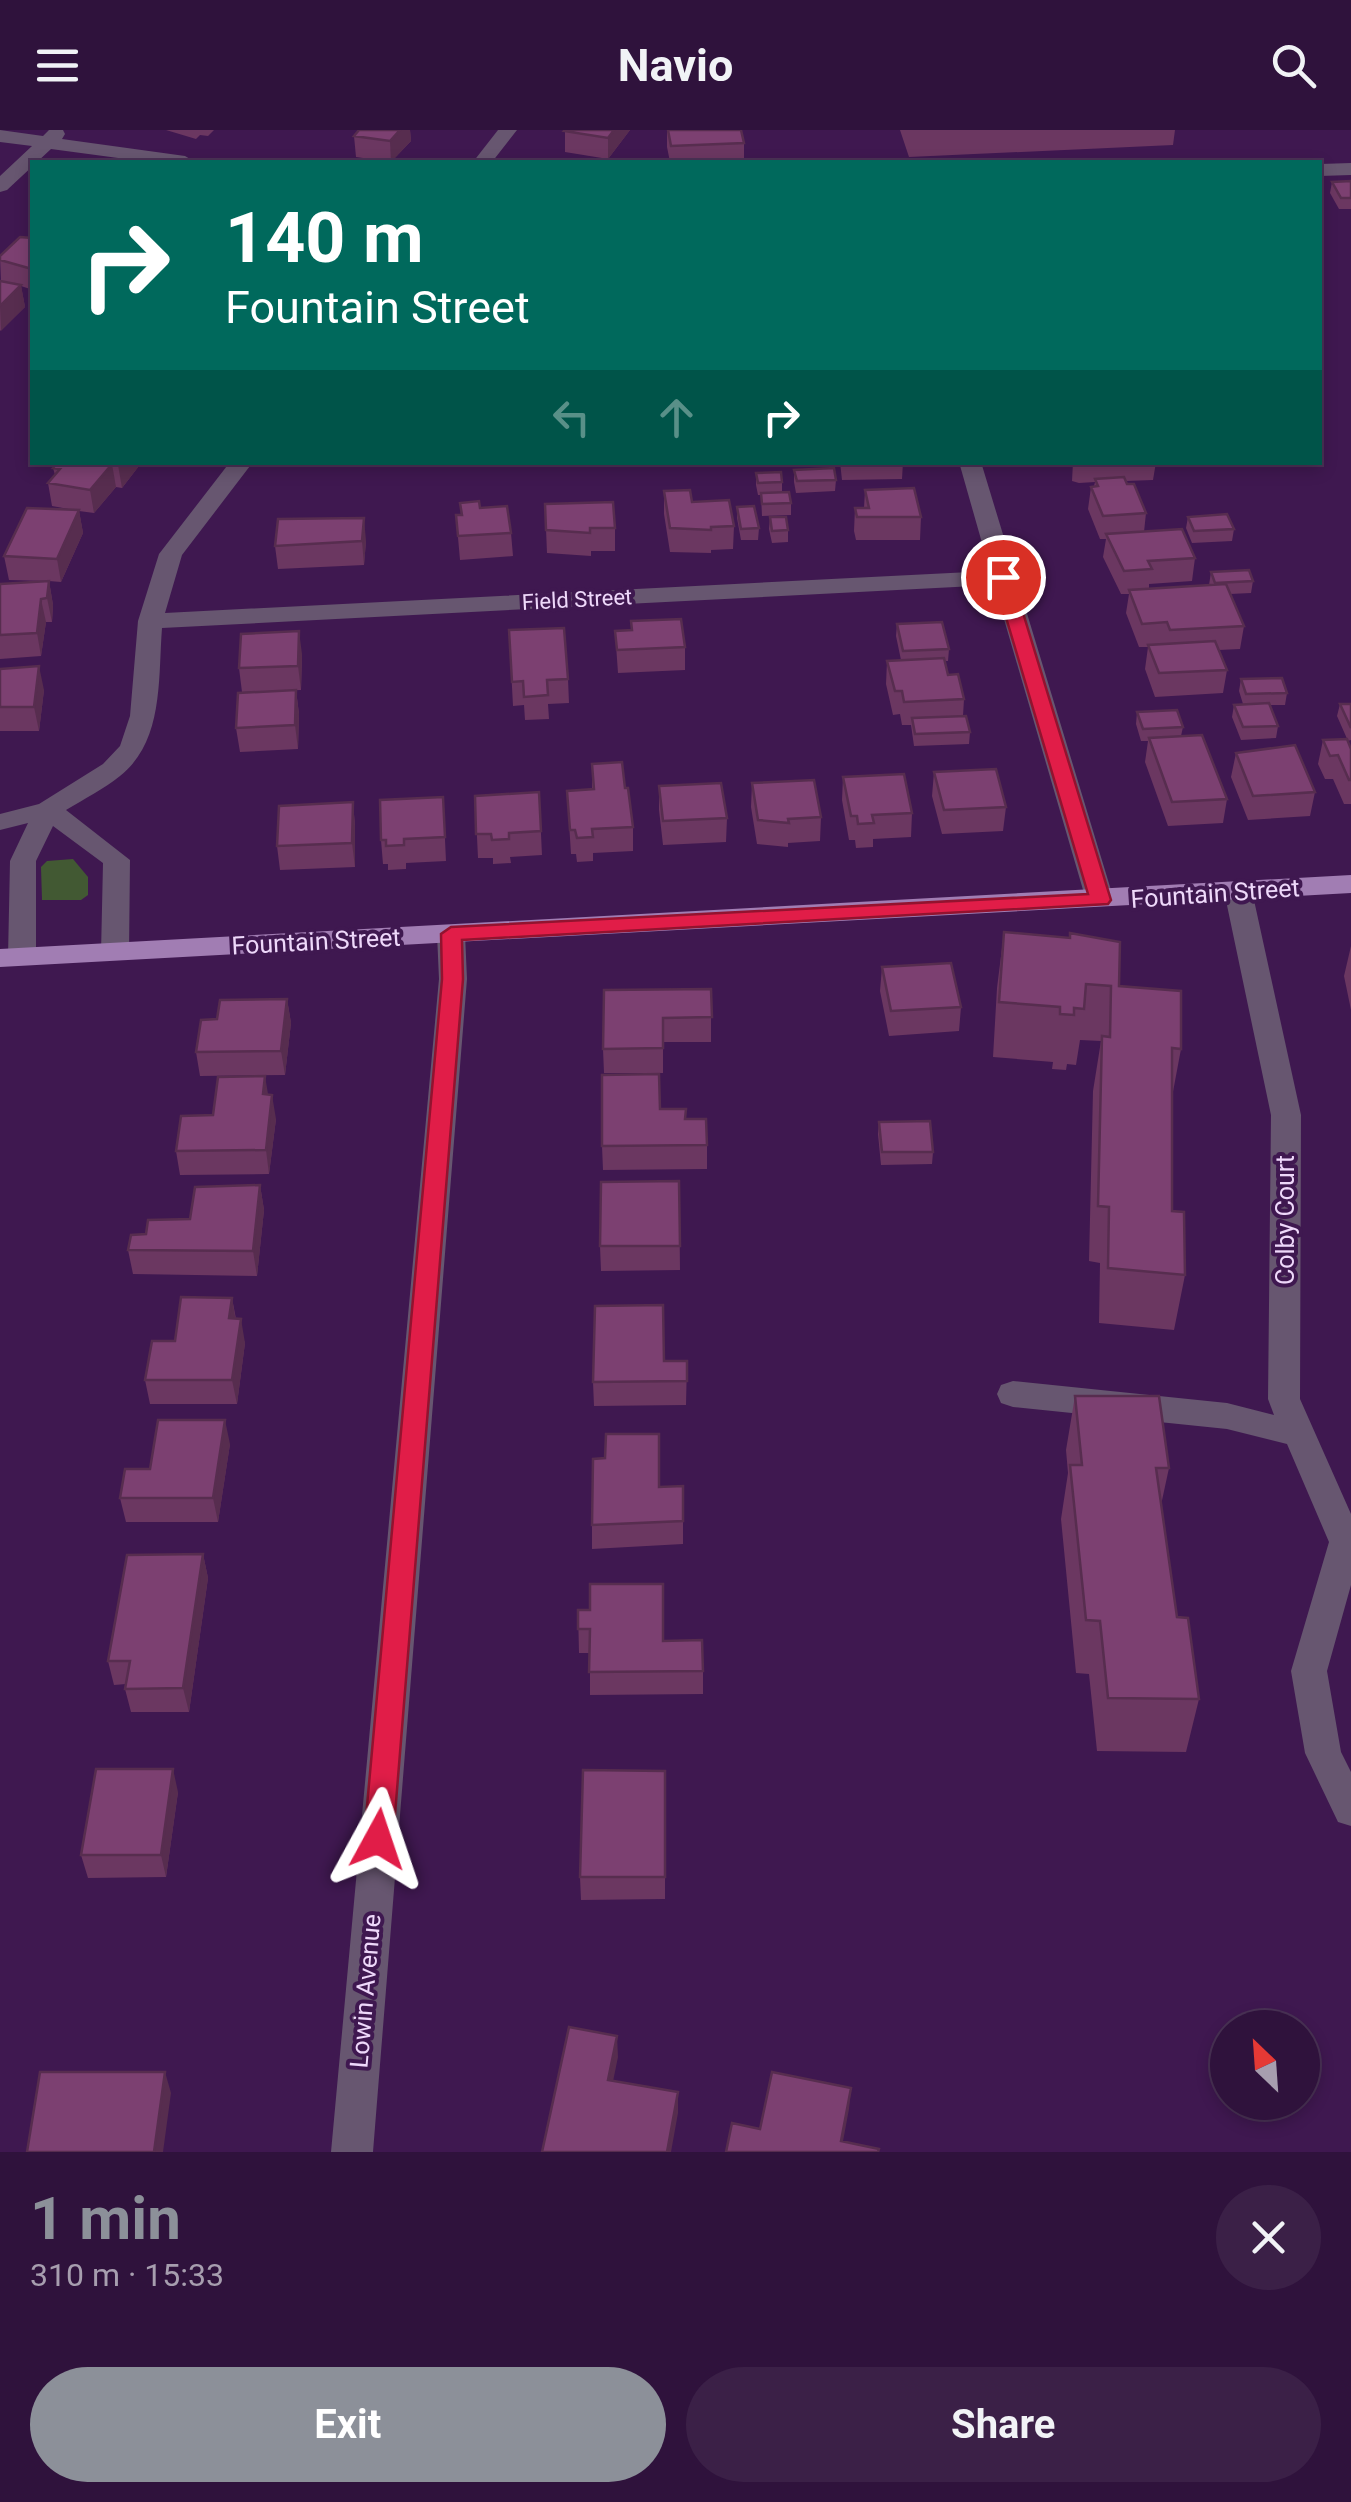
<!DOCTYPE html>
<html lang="en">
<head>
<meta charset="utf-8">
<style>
	body { margin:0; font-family:Roboto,sans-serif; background:#3b2047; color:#f1f3f6; height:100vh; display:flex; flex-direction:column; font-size:38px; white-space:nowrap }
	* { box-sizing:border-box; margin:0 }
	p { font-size:32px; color:#a79eaf }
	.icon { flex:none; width:55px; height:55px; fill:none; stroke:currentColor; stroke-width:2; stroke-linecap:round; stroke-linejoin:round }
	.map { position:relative; height:2022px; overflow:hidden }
	.details { display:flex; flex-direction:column; background:#2f123c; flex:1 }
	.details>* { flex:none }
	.guide { position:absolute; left:30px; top:30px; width:1292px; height:305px; border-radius:0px; box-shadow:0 5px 15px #0003,0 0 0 2px #4a3256; background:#00695c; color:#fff; overflow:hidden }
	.needle { width:65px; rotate:335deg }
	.controls { position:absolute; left:1210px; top:1880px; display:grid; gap:20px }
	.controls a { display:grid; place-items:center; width:110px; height:110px; border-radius:50%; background:#2f123c; box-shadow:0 5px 15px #0003,0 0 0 2px #4a3256; font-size:50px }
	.pin { position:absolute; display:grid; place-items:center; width:85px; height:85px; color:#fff; margin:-42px; border:5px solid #fff; border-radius:50%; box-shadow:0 2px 10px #0007 }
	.me { position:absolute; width:110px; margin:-55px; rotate:5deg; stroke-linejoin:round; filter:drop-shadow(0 0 8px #0008) }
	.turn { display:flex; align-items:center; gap:35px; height:210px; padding:0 30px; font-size:45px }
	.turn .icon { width:130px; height:130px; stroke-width:2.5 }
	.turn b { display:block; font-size:70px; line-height:85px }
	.lanes { display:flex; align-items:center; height:95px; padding:0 30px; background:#0003; justify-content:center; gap:50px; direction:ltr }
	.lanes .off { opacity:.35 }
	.round { display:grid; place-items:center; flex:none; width:105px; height:105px; border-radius:52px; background:#3b2047 }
	.headline { display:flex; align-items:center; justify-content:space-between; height:170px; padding:0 30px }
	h1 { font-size:60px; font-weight:700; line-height:75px; color:#8c9099 }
	.action { display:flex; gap:20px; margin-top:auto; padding:20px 30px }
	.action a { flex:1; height:115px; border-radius:60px; background:#8c9099; color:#fff; font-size:40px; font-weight:700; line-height:115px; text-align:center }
	.action a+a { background:#3b2047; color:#f1f3f6 }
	header { display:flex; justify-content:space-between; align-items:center; height:130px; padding:0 30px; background:#2f123c; font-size:45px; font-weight:700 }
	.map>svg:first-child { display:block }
	.green { fill:#425933 }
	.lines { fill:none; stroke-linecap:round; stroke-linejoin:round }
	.minor { fill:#675670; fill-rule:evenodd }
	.major { fill:#a17db3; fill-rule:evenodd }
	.wall { fill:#6b3761 }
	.shaded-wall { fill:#572d4f }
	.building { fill:#7c4071; stroke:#572d4f; stroke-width:2.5 }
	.route { fill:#e11d48; stroke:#92132f; stroke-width:2.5 }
	.labels { text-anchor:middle; stroke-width:8; stroke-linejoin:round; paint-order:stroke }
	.far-street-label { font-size:22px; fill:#eed8fa; stroke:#3f1850 }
	.street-label { font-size:25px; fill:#eed8fa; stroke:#3f1850 }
</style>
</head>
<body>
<header><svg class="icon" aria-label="menu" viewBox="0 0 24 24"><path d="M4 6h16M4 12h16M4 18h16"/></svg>Navio<svg class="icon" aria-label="search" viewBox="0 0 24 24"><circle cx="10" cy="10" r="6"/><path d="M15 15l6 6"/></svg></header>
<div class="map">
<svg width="1351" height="2022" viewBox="0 0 1351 2022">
	<rect width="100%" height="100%" fill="#3f1850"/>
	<path class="green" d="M 73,729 L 88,747 L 88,765 L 81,770 L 42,770 L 41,737 L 47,731 Z"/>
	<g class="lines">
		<path class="minor" d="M 0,0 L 43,6 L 49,0 L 63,0 L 65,4 L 62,9 L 185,26 L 195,32 L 148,32 L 51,19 L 7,60 L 0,62 L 0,46 L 32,16 L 0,12 Z
			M 498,0 L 517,0 L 492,32 L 473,32 Z
			M 1351,33 L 1351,45 L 1320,46 L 1320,34 Z
			M 230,332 L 253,332 L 182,425 L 165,483 L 990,441 L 959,332 L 981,332 L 1114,770 L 1110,776 L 1090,776 L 1086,770 L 994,455 L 162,498 C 158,549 164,611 120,646 C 104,659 84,669 66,680 L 130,730 L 129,823 L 125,829 L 105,829 L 101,823 L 103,733 L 53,696 L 36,731 L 36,827 L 32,834 L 12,834 L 8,827 L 10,731 L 28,693 L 0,700 L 0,684 L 39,674 L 103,634 L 120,616 L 130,586 L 138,491 L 159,424 Z
			M 1238,752 L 1248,755 L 1252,761 L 1301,985 L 1300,1269 L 1351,1384 L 1351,1455 L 1327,1541 L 1341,1622 L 1351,1642 L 1351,1696 L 1338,1692 L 1305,1623 L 1291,1541 L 1329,1412 L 1287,1314 L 1227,1299 L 1013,1277 L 1001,1273 L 997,1264 L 1001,1255 L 1013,1251 L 1227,1273 L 1274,1285 L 1268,1269 L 1271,985 L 1224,761 L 1228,755 Z
			M 451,795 L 461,798 L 465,804 L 467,849 L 373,2022 L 331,2022 L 439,849 L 437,804 L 441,798 Z"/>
		<path class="major" d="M 1351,745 L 1351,763 L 0,837 L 0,819 Z"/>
	</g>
	<path class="wall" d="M 166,0 L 214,0 L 208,6 L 200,5 L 196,9 Z
		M 359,0 L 410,0 L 411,11 L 391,32 L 356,27 L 354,6 Z
		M 565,0 L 630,0 L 608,29 L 565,22 Z
		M 667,0 L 741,0 L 744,13 L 744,32 L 670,32 L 667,17 Z
		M 900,0 L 1175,0 L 1173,15 L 909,27 Z
		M 1351,51 L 1351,79 L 1339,79 L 1330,63 L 1332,52 Z
		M 32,108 L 32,171 L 30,159 L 21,156 L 25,177 L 0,201 L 0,151 L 1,151 L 0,126 Z
		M 58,332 L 142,332 L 122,358 L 116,357 L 94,383 L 79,381 L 83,403 L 61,452 L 49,451 L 53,475 L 52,492 L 46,492 L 41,526 L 0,529 L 0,454 L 48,451 L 9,450 L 4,426 L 74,380 L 52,376 L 48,353 L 55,345 L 53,338 Z
		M 423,332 L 450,332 L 448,336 Z
		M 840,332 L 903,332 L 902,349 L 842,350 Z
		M 1073,332 L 1156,332 L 1153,350 L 1126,351 L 1146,383 L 1144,402 L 1195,428 L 1192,451 L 1149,454 L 1149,459 L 1209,455 L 1211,442 L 1253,451 L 1251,463 L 1230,464 L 1244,496 L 1240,519 L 1219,520 L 1227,540 L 1223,563 L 1155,567 L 1145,539 L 1148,517 L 1139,517 L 1126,483 L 1129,464 L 1121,464 L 1103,427 L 1106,409 L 1100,409 L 1088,379 L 1091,357 L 1094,356 L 1095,352 L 1079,353 L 1072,351 Z
		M 794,340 L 836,350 L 835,361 L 796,363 L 794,352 Z
		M 756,343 L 782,352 L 782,363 L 791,373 L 791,385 L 762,386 L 761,365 L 758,365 L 756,355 Z
		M 865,360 L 921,387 L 920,410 L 856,410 L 854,401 L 855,378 L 864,378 Z
		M 664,361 L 692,372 L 734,396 L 733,419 L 711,420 L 711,423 L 670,422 L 664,384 Z
		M 460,373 L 480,378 L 511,403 L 513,426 L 460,430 L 456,385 L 461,385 Z
		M 545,374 L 615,398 L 615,421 L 591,421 L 591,426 L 547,423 Z
		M 737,377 L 759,398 L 758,410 L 741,410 L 737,388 Z
		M 770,387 L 788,400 L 788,412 L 772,413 L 769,399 Z
		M 1188,387 L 1234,399 L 1232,411 L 1192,413 L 1186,398 Z
		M 366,411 L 364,435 L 278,439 L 275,416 Z
		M 631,491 L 685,517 L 685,540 L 618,543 L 615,501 L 631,500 Z
		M 897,494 L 949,519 L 948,531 L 945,531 L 948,545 L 964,569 L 963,586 L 970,602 L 969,614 L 914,616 L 911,595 L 902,595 L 900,584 L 893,585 L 886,554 L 887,531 L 901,530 L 896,506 Z
		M 509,500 L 568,549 L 569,573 L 548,574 L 549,589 L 525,590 L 524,575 L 513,576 Z
		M 302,524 L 301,560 L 242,562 L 239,538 Z
		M 0,539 L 44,560 L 39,601 L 0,601 Z
		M 1241,549 L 1287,563 L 1285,575 L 1270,575 L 1278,596 L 1276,608 L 1241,610 L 1232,587 L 1234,575 L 1243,574 L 1239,561 Z
		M 296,560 L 299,584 L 298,619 L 240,622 L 236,598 Z
		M 1340,574 L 1351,574 L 1351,610 L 1348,611 L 1337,586 Z
		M 1137,582 L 1183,597 L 1181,606 L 1227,669 L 1223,693 L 1168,696 L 1145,632 L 1148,611 L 1141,611 L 1136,594 Z
		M 1323,610 L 1351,619 L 1351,674 L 1344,674 L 1333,649 L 1325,649 L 1318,634 Z
		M 1236,623 L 1315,662 L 1310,686 L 1248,690 L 1231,647 Z
		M 592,634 L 625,658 L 633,697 L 633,721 L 593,723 L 593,731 L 577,732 L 576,724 L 571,724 L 567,661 L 592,659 Z
		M 934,642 L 1006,677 L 1003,701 L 942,704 L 932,666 Z
		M 843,647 L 912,683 L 911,707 L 873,709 L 873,717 L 856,718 L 855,710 L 849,710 L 842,670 Z
		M 752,653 L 821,687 L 820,711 L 788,713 L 788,717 L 757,714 L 751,677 Z
		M 659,656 L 727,688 L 726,712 L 663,715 L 659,680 Z
		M 539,662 L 542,725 L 510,727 L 511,733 L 493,734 L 493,728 L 478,728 L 475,666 Z
		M 443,667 L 446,731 L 406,733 L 406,739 L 388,740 L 388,734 L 383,734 L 381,710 Z
		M 353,672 L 355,696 L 355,737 L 280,740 L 277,716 Z
		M 1004,802 L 1119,856 L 1181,919 L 1172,967 L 1172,1081 L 1185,1145 L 1174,1200 L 1099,1193 L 1100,1133 L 1089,1131 L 1093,961 L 1101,911 L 1080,910 L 1076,935 L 1067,934 L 1066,940 L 1052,939 L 1053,932 L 993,927 L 997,858 Z
		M 1351,816 L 1351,880 L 1344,846 Z
		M 882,837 L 961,877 L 959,901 L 889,906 L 880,861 Z
		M 711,859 L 711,912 L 663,912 L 663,943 L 604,943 L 603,919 Z
		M 287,869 L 291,893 L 285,945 L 200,946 L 196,922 L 217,889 Z
		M 660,979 L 707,1015 L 707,1039 L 603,1040 L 602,1016 Z
		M 213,985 L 276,989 L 269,1044 L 180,1045 L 176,1021 Z
		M 879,992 L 933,1022 L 932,1034 L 881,1035 L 878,1004 Z
		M 679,1051 L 680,1140 L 601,1141 L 600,1116 Z
		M 260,1055 L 264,1080 L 257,1146 L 133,1144 L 128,1120 L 146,1104 L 190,1089 Z
		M 232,1168 L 236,1189 L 245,1213 L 237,1274 L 150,1274 L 145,1250 L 175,1211 Z
		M 664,1231 L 687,1231 L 686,1275 L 594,1276 L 593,1252 Z
		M 1075,1266 L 1169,1338 L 1161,1375 L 1177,1487 L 1199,1569 L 1186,1622 L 1097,1621 L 1089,1544 L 1076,1543 L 1061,1389 L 1068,1343 L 1066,1320 Z
		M 230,1314 L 218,1392 L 126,1392 L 120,1368 Z
		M 683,1356 L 683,1414 L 592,1419 L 592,1395 L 659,1357 Z
		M 203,1424 L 208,1448 L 189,1582 L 131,1582 L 125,1559 L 126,1554 L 114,1555 L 108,1531 Z
		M 578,1480 L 663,1511 L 703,1541 L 703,1564 L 590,1565 L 590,1523 L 579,1523 Z
		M 665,1641 L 665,1769 L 581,1770 L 580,1747 Z
		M 178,1662 L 166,1747 L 88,1748 L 81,1725 Z"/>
	<path class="shaded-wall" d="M 400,0 L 410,0 L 411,11 L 391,32 L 390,11 Z
		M 614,0 L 630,0 L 608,29 L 608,8 Z
		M 21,155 L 25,177 L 1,201 L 0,176 Z
		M 120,332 L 142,332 L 122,358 L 118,335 Z
		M 112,334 L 116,357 L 94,383 L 90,360 Z
		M 79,380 L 83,403 L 61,452 L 57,429 Z
		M 364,388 L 366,411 L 364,435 L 362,411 Z
		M 49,451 L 53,475 L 52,492 L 47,468 Z
		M 41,469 L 46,492 L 41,526 L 37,503 Z
		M 299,501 L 302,524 L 301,560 L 298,536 Z
		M 39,536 L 44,560 L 39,601 L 34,577 Z
		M 296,560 L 299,584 L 298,619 L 295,595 Z
		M 353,672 L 355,696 L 355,737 L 352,713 Z
		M 287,869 L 291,893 L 285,945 L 281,921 Z
		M 265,946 L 269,970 L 263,964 Z
		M 272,965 L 276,989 L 269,1044 L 266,1020 Z
		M 260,1055 L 264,1080 L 257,1146 L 253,1121 Z
		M 232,1168 L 236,1192 L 229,1188 Z
		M 241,1189 L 245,1213 L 237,1274 L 232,1250 Z
		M 225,1290 L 230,1314 L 218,1392 L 213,1368 Z
		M 203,1424 L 208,1448 L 189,1582 L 183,1558 Z
		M 173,1639 L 178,1662 L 166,1747 L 161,1725 Z
		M 617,1906 L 618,1927 L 609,1971 L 608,1950 Z
		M 165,1942 L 171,1963 L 163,2022 L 154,2022 Z
		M 851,1958 L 849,1979 L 841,2022 L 841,2011 Z
		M 678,1962 L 678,1983 L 671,2022 L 667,2022 Z"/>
	<path class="building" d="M 359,0 L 400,0 L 390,11 L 354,6 Z
		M 565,0 L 614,0 L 608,8 L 564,1 Z
		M 668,0 L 741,0 L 744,13 L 671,16 Z
		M 1351,51 L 1351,68 L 1341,68 L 1332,52 Z
		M 20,107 L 32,108 L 32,139 L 0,130 L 0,126 Z
		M 0,151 L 21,155 L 0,176 Z
		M 58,332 L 120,332 L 118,335 L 112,334 L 90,360 L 48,353 L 60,339 L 53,338 Z
		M 834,338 L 836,350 L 797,351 L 794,340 Z
		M 781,342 L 782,352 L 758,353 L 756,343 Z
		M 1124,347 L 1127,354 L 1134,354 L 1146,383 L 1103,386 L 1091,357 L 1098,356 L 1095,349 Z
		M 914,358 L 921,387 L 857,387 L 855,378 L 869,378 L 865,360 Z
		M 690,360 L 692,372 L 729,370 L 734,396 L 711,397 L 711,400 L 670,398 L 664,361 Z
		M 789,362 L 791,373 L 762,374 L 761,363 Z
		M 479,371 L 480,378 L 507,376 L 511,403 L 458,406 L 456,385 L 462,385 L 460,373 Z
		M 613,372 L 615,398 L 590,398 L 590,403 L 546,400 L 545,374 Z
		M 754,376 L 759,398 L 741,399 L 737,377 Z
		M 27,378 L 79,380 L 57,429 L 4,426 Z
		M 1227,384 L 1234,399 L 1194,401 L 1188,387 Z
		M 770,387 L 786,387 L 788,400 L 772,401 Z
		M 364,388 L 362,411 L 275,416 L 278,389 Z
		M 1182,399 L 1195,428 L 1148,431 L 1152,439 L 1124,441 L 1106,404 Z
		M 1249,440 L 1253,451 L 1215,453 L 1211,442 Z
		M 49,451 L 47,468 L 41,469 L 37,503 L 0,505 L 0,454 Z
		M 1226,454 L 1244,496 L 1170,500 L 1167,492 L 1142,494 L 1129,460 Z
		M 681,489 L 685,517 L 617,520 L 615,501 L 632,500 L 631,491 Z
		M 942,492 L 949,519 L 903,521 L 897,494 Z
		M 564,498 L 568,549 L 547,550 L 548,565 L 524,567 L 523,551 L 512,552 L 509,500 Z
		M 299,501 L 298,536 L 239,538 L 241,504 Z
		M 1215,511 L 1227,540 L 1159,543 L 1148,515 Z
		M 944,528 L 948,545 L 958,544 L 964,569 L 904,572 L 902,561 L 895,561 L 887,531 Z
		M 39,536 L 34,577 L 0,577 L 0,539 Z
		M 1282,548 L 1287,563 L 1246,564 L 1241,549 Z
		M 296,560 L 295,595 L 236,598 L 238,563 Z
		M 1269,573 L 1278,596 L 1243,597 L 1234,575 Z
		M 1340,574 L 1351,574 L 1351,598 Z
		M 1177,580 L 1183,597 L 1143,599 L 1137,582 Z
		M 966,586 L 970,602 L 915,604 L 912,588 Z
		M 1202,605 L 1227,669 L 1172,672 L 1149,608 Z
		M 1347,609 L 1351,619 L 1351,650 L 1349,650 L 1338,625 L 1330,626 L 1323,610 Z
		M 1295,615 L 1315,662 L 1253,666 L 1236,623 Z
		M 622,632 L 625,658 L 628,658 L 633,697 L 592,699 L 593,707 L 577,708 L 575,700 L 570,700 L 567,661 L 594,659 L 592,634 Z
		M 996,639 L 1006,677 L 944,680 L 934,642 Z
		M 904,644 L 912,683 L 872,685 L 874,693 L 858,694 L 857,686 L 851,686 L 843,647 Z
		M 814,650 L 821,687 L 788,689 L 789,693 L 758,690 L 752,653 Z
		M 721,653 L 727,688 L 663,691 L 659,656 Z
		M 539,662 L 541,701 L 509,703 L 509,709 L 492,710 L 491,704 L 476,704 L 475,666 Z
		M 443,667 L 445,707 L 404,709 L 404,715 L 386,716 L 386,710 L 381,710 L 380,670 Z
		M 353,672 L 352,713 L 277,716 L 279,676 Z
		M 1004,802 L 1070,808 L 1070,803 L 1120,812 L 1119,856 L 1181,861 L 1181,919 L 1172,918 L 1172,1081 L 1184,1082 L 1185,1145 L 1108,1138 L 1109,1077 L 1098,1076 L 1102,906 L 1110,907 L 1111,856 L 1086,854 L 1084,879 L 1074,878 L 1074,885 L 1060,884 L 1060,877 L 999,872 Z
		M 951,833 L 961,877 L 891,881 L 882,837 Z
		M 711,859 L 712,887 L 663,888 L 663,918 L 603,919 L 604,860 Z
		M 287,869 L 281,921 L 196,922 L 201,890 L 217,889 L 220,870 Z
		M 659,944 L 660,979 L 686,979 L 685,989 L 706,989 L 707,1015 L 602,1016 L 602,945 Z
		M 265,946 L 263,964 L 272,965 L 266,1020 L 176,1021 L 181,986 L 213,985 L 218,947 Z
		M 930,991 L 933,1022 L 882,1022 L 879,992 Z
		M 679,1051 L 680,1116 L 600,1116 L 601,1052 Z
		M 260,1055 L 253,1121 L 128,1120 L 131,1105 L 146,1104 L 148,1090 L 190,1089 L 195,1057 Z
		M 181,1167 L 232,1168 L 229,1188 L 241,1189 L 232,1250 L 145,1250 L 152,1211 L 175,1211 Z
		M 663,1175 L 664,1231 L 687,1231 L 687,1251 L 593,1252 L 595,1176 Z
		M 1075,1266 L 1159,1266 L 1169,1338 L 1156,1338 L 1177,1487 L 1188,1488 L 1199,1569 L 1108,1568 L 1100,1491 L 1086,1490 L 1070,1335 L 1082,1335 Z
		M 158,1290 L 225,1290 L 213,1368 L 120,1368 L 125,1339 L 150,1339 Z
		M 606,1304 L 659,1304 L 659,1357 L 683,1356 L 683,1391 L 592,1395 L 593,1329 L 605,1328 Z
		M 203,1424 L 183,1558 L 125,1559 L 130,1531 L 108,1531 L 127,1425 Z
		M 590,1454 L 663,1454 L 663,1511 L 702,1510 L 703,1541 L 589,1542 L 590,1499 L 578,1499 L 578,1480 L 590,1480 Z
		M 96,1639 L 173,1639 L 161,1725 L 81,1725 Z
		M 583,1640 L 665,1641 L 665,1747 L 580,1747 Z
		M 569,1897 L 617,1906 L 608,1950 L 678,1962 L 667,2022 L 542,2022 Z
		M 40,1942 L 165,1942 L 154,2022 L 27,2022 Z
		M 772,1942 L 851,1958 L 841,2011 L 879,2019 L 878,2022 L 726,2022 L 732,1993 L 760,1999 Z"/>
	<path class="route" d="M 1003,442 L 1012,447 L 1111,770 L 1108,774 L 462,810 L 463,849 L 393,1709 L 389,1718 L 378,1722 L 368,1718 L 364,1709 L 442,849 L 441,804 L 451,797 L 1088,764 L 994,447 Z"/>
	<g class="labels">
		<g class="far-street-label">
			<text transform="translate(577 469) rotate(-3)" y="8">Field Street</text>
		</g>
		<g class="street-label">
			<text transform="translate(1215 763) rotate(-4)" y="9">Fountain Street</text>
			<text transform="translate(316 811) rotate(-3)" y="9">Fountain Street</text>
			<text transform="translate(1285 1090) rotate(-90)" y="9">Colby Court</text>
			<text transform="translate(365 1861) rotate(-85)" y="9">Lowin Avenue</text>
		</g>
	</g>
</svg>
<div class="controls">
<a><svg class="needle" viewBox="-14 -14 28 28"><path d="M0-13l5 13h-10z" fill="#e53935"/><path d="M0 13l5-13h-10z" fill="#a79eaf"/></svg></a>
</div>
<div class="pin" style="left:1003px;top:447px;background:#d93025"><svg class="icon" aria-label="arrive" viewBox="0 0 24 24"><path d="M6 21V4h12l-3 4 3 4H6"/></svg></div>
<svg class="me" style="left:378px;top:1709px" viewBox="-20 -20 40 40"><path d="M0-17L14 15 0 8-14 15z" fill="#e11d48" stroke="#fff" stroke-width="4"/></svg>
<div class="guide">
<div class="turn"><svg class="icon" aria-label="right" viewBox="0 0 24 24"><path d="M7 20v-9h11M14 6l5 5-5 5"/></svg><div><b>140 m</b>Fountain Street</div></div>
<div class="lanes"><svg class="icon off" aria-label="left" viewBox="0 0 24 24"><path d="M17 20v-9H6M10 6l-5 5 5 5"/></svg><svg class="icon off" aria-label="ahead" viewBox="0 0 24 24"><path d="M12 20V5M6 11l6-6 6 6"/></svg><svg class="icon" aria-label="right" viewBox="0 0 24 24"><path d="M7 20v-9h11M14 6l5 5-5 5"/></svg></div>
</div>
</div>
<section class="details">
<div class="headline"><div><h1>1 min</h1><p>310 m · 15:33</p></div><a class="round"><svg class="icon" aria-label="close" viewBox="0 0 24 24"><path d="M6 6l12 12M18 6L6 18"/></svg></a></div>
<div class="action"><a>Exit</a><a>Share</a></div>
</section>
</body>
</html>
